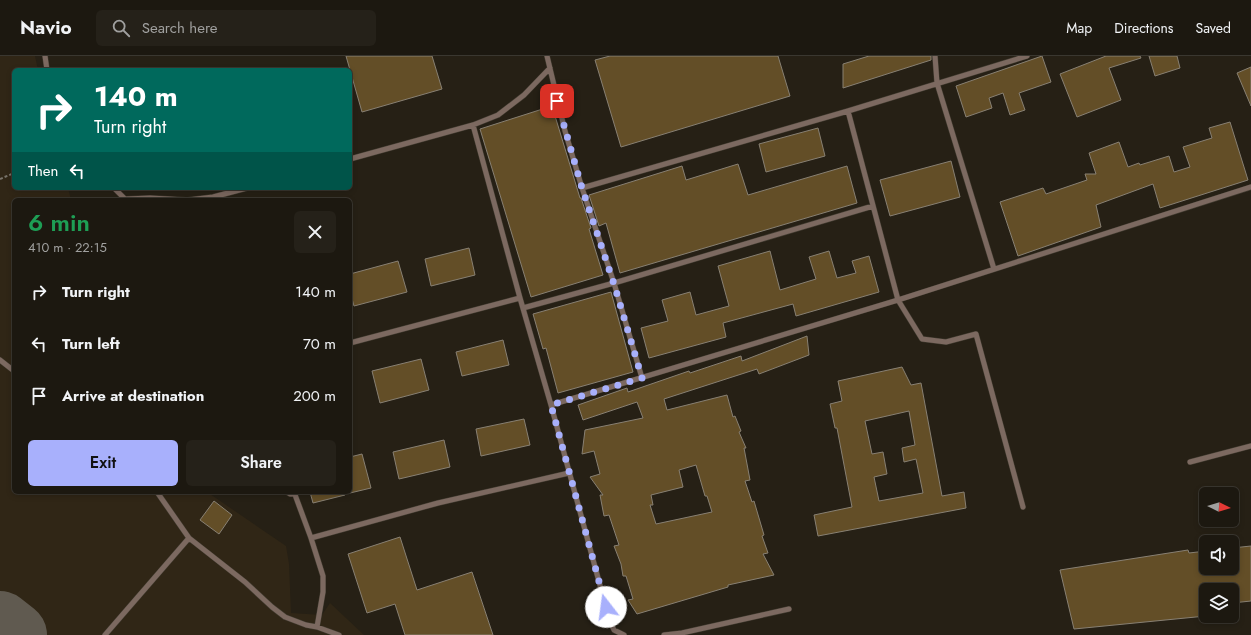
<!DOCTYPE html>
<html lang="en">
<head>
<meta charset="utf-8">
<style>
	body { margin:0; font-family:Jost,sans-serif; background:#252119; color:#f1f3f6; height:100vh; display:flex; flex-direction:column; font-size:15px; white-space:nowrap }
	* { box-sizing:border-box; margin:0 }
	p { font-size:13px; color:#a0a09f }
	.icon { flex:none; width:22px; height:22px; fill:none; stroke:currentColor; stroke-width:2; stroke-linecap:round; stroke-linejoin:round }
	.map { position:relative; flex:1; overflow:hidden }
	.details { position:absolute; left:12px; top:142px; width:340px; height:296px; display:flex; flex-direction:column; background:#1c1810; border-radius:6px; box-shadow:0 2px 6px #0003,0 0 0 1px #3a3730 }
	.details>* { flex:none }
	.top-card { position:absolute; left:12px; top:12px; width:340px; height:122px; border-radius:6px; box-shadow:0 2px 6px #0003,0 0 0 1px #3a3730; background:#00695c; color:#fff; overflow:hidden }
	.needle { width:26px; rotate:95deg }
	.fabs { position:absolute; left:1199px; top:431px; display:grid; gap:8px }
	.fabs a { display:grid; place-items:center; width:40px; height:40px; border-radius:6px; background:#1c1810; box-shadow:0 2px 6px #0003,0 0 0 1px #3a3730; font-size:20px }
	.pin { position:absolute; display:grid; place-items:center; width:34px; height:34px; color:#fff; margin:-17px; border-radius:8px; box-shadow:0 2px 6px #0006 }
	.me { position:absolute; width:44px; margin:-22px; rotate:345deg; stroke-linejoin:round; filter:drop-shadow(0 0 3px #0008) }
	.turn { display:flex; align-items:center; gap:14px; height:84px; padding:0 16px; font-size:18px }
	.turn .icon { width:52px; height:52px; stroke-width:2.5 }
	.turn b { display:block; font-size:28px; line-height:34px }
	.then { display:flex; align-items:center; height:38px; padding:0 16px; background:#0003; gap:8px; font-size:15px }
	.round { display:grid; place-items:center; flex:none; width:42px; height:42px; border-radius:6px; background:#252119 }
	.head { display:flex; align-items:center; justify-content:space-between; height:68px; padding:0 16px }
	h1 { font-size:24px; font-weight:600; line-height:30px; color:#1e9e55 }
	.action { display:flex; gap:8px; margin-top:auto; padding:8px 16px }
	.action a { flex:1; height:46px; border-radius:6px; background:#a8b0fc; color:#111; font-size:16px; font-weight:600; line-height:46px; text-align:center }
	.action a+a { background:#252119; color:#f1f3f6 }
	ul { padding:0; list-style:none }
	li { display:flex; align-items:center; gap:12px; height:52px; padding:0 16px }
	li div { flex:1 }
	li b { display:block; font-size:15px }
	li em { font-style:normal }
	header { display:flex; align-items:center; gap:24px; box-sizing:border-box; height:56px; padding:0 20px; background:#1c1810; border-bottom:1px solid #3a3730 }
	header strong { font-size:19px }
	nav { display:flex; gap:22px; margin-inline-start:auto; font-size:14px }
	.search { width:280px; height:36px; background:#252119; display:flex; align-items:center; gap:10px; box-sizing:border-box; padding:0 14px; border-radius:6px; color:#a0a09f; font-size:15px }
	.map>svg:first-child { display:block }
	.built { fill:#302616 }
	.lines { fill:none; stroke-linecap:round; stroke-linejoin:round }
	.runway { stroke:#605a50; stroke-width:66 }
	.building { fill:#634e27; stroke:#888073; fill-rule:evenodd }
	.lane-casing { stroke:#423c31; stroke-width:6 }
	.path { stroke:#78736a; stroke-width:2; stroke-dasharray:3 2; stroke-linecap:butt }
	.lane { stroke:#7c6960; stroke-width:5 }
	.route { stroke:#a8b0fc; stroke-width:7; stroke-dasharray:0 12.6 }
</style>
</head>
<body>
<header>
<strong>Navio</strong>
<div class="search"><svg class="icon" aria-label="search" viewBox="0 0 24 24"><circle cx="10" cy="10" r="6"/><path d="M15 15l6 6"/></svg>Search here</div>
<nav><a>Map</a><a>Directions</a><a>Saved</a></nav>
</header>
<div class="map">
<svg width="1251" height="579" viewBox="0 0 1251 579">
	<rect width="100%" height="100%" fill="#262015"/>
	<path class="built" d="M 0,0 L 35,0 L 38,14 L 14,14 L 14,132 L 68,132 L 71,144 L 14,144 L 14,436 L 207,436 L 286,490 L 289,508 L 291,557 L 322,559 L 330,547 L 364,579 L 0,579 Z"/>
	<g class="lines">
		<path class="runway" d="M 0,568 L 14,579"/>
	</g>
	<path class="building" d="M 346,0 L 432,0 L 442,33 L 362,56 Z
		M 610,0 L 778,0 L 790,40 L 621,91 L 595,4 Z
		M 869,0 L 931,0 L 931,4 L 843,32 L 843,8 Z
		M 1042,0 L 1051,26 L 1019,37 L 1025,54 L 1010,59 L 1003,37 L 989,42 L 992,52 L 966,61 L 956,30 Z
		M 1106,0 L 1140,0 L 1141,2 L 1109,12 L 1121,44 L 1077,61 L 1060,18 Z
		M 1149,0 L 1177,0 L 1180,12 L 1155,20 Z
		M 1251,11 L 1251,50 L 1237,17 Z
		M 552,50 L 580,142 L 581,142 L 591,172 L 589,173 L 603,219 L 531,241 L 480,73 Z
		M 1230,66 L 1248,124 L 1160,152 L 1153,128 L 1096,149 L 1101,171 L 1018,200 L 1000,146 L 1043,132 L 1046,138 L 1087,124 L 1085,118 L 1096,118 L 1089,97 L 1119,86 L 1128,111 L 1139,107 L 1140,109 L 1169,100 L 1174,116 L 1190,111 L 1183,91 L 1212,82 L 1209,72 Z
		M 818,72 L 825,100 L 766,116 L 759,88 Z
		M 951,105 L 960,141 L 890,160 L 880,124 Z
		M 738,108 L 748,139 L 847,110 L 857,147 L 620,217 L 606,167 L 599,170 L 589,139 L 682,110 L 686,124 Z
		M 469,192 L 475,219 L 431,230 L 425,203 Z
		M 770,195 L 780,234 L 816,223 L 809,201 L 829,195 L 837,222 L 856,217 L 852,205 L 869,200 L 879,236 L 796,260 L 793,248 L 723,267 L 726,281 L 649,302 L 641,272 L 668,265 L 662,244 L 690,236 L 696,259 L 729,250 L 718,210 Z
		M 398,205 L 407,236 L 354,250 L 350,235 L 350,218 Z
		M 611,236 L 633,316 L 558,337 L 546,292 L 543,293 L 533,258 Z
		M 807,280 L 809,299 L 759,318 L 757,313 L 664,343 L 667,354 L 727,339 L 733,361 L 735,360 L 741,375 L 739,376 L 746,392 L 744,392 L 750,424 L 745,425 L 752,446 L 754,445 L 764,479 L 762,480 L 768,497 L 763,498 L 774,519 L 728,529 L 728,531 L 637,558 L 628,544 L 633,543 L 626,520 L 623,520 L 621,508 L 614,490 L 619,489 L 609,459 L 604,460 L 600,439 L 603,439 L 590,421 L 600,418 L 594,395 L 582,398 L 585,374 L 643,362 L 637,346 L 583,364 L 578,349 L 627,332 L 628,336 L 689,315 L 690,317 L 741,300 L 742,305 ZM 696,409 L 705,440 L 707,440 L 712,456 L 656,468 L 650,449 L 653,449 L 651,439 L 683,431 L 679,414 Z
		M 503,284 L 509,309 L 462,320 L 456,296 Z
		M 421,303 L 429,334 L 380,347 L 372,315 Z
		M 902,311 L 911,329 L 921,327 L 942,440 L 964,436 L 966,452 L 818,480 L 814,459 L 852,451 L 837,372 L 835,372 L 830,348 L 842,345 L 838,325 ZM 909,355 L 915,389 L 902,392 L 904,406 L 916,403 L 923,437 L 879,445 L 874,421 L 887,418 L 883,396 L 872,398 L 865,365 Z
		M 524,363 L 530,389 L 481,400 L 476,373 Z
		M 444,384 L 450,411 L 399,423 L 393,396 Z
		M 362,398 L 371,432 L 350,437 L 350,401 Z
		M 310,436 L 344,436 L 345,439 L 313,447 Z
		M 214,445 L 232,459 L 219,478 L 200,464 Z
		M 400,481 L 417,534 L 472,516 L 493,579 L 405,579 L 395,548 L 367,557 L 348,498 Z
		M 1251,490 L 1251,545 L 1232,547 L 1232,534 L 1206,534 L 1206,560 L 1074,573 L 1060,514 L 1188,494 L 1189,497 L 1206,495 L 1206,512 L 1232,512 L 1232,492 Z"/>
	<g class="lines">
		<g class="lane-casing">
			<path id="lane" d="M 45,0 L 47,14
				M 547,0 L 565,75 L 582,132 L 614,227 L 642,322
				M 935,0 L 937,27
				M 937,27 L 994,213
				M 848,55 L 898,244 L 922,283 L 946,286 L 976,278 L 1023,451
				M 473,69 L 520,242 L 551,349 L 610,566 L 614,574 L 624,579
				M 350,103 L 473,69 L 498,59 L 524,39 L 550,12
				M 114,132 L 126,144
				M 582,132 L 848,55 L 1027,0
				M 126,143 L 150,142 L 186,144
				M 188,144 L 213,141 L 247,132
				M 523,252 L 614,227 L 873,150
				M 350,287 L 520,242
				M 0,304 L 14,315
				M 551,349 L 898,244 L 1251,131
				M 1190,406 L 1251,390
				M 157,436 L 189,482 L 245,526 L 272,551 L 285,561 L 306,569 L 317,571 L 323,536 L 323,520 L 311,482
				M 287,436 L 290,438 L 295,438
				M 294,436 L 311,482 L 438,447 L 569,417
				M 317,571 L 339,579
				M 105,579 L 189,482
				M 664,579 L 682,577 L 789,553"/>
		</g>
		<path class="path" d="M 0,123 L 14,117"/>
		<use href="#lane" class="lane"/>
	</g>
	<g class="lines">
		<path class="route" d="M 557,45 L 582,132 L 614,228 L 642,322 L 551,349 L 606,551"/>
	</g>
</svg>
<div class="fabs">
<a><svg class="needle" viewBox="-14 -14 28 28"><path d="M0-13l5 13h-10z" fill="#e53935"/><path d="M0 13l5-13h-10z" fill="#a0a09f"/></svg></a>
<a><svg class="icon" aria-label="sound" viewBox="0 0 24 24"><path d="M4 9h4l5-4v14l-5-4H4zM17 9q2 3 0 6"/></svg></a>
<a><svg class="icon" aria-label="layers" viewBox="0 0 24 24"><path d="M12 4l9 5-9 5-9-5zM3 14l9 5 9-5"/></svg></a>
</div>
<div class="pin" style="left:557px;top:45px;background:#d93025"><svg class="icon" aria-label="arrive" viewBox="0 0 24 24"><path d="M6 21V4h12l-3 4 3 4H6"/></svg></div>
<svg class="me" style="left:606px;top:551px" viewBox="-20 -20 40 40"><circle r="19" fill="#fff"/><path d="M0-13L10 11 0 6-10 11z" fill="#a8b0fc"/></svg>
<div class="top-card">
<div class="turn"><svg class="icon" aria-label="right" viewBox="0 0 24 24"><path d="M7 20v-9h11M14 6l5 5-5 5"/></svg><div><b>140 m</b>Turn right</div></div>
<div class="then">Then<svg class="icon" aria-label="left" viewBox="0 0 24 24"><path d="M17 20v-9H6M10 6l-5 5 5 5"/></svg></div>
</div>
<section class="details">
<div class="head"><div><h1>6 min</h1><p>410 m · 22:15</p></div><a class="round"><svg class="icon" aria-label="close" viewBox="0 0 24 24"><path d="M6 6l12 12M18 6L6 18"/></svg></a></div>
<ul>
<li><svg class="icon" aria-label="right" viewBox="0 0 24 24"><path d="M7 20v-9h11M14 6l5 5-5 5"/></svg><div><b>Turn right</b></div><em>140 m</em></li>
<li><svg class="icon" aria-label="left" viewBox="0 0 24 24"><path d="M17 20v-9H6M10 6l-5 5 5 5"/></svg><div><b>Turn left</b></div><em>70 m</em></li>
<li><svg class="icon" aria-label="arrive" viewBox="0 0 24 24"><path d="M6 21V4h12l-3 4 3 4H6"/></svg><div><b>Arrive at destination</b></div><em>200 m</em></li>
</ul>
<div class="action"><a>Exit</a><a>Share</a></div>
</section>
</div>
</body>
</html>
